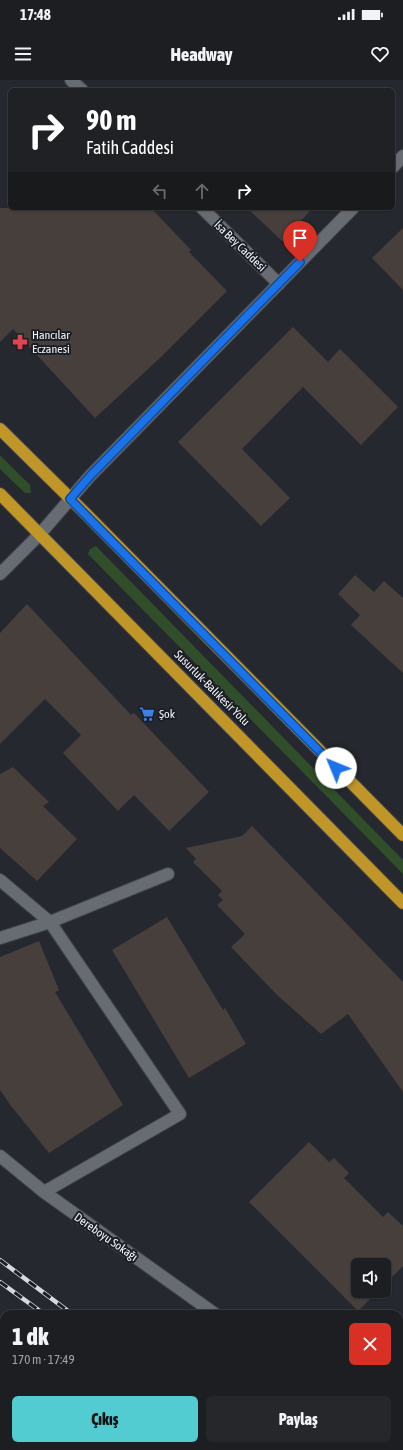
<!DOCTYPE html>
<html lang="tr">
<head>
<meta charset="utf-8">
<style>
	body { margin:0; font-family:"Asap Condensed",sans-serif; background:#25272a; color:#f1f3f6; height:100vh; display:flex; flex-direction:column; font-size:15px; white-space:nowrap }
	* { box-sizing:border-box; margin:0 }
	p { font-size:13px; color:#a0a2a5 }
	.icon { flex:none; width:22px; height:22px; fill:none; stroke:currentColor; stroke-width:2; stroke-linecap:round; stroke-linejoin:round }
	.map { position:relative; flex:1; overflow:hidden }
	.drawer { position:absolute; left:0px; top:1230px; width:403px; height:140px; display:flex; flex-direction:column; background:#1c1e22; border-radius:12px 12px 0 0; box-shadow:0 1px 3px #0004,0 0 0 1px #3a3c40 }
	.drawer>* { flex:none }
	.hud { position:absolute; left:8px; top:8px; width:387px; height:122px; border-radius:6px; box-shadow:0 1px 3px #0004,0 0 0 1px #3a3c40; background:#202124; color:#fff; overflow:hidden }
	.fabs { position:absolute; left:351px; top:1178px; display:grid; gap:8px }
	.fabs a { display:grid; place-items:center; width:40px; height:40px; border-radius:6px; background:#1c1e22; box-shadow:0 1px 3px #0004,0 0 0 1px #3a3c40; font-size:20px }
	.pin { position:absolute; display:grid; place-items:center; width:34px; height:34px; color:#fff; margin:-41px -17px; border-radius:50% 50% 50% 0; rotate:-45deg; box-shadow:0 0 4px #0007 }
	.pin .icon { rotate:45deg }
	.me { position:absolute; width:44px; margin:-22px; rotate:315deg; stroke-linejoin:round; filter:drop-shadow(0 0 3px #0008) }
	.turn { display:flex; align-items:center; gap:14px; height:84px; padding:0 12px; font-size:18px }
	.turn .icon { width:52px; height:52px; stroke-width:2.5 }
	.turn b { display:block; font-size:28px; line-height:34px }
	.lanes { display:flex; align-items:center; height:38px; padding:0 12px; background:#0003; justify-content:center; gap:20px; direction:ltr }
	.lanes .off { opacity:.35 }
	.round { display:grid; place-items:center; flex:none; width:42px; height:42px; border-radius:6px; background:#25272a }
	.summary { display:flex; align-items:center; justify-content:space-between; height:68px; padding:0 12px }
	h1 { font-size:24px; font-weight:800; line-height:30px }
	.primary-button { display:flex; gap:8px; margin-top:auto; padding:8px 12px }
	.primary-button a { flex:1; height:46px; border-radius:6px; background:#52ccd0; color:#111; font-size:16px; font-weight:800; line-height:46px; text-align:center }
	.primary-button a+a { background:#25272a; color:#f1f3f6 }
	.status { display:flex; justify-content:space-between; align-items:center; height:28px; padding:0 20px; background:#1c1e22; direction:ltr }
	.status svg { height:11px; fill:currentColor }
	header { display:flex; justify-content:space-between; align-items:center; height:52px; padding:0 12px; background:#1c1e22; font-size:18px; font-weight:800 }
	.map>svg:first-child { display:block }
	.green { fill:#314e2a }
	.building { fill:#473f3c }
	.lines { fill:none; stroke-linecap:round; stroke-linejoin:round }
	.street-casing { stroke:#404348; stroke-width:14 }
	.secondary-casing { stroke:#404348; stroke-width:14 }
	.highway-casing { stroke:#404348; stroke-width:14 }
	.street { stroke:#676b72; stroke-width:12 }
	.secondary { stroke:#676b72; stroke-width:12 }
	.highway { stroke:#c09629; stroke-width:12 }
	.rail-casing { stroke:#d7d9de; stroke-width:4.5 }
	.rail { stroke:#1b1e25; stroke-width:3; stroke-dasharray:9; stroke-linecap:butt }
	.route-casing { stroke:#114b97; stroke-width:10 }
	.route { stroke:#1a73e8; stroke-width:7 }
	.labels { text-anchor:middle; stroke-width:4; stroke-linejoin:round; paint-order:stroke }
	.street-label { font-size:12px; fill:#f2f4f9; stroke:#1b1e25 }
	.poi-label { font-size:12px; fill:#f2f4f9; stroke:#1b1e25; text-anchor:start }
</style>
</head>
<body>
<div class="status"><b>17:48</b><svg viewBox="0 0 49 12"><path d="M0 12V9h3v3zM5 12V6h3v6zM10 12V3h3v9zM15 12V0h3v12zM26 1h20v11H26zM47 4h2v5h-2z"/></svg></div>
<header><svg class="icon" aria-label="menu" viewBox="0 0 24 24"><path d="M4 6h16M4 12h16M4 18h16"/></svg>Headway<svg class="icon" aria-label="heart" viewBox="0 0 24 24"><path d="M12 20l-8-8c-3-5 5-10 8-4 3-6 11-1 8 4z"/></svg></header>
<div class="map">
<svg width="403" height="1370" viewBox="0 0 403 1370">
	<rect width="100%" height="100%" fill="#25282e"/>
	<path class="green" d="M 0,375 L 30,405 L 31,413 L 25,413 L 0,389 Z
		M 96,466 L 403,780 L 403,794 L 88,474 L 90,469 Z"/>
	<path class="building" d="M 0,128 L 151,128 L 191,170 L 189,172 L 227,211 L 160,278 L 95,338 L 13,249 L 0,262 Z
		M 247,128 L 313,128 L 282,161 Z
		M 403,148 L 403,210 L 372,178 Z
		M 293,247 L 328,282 L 340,269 L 398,327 L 361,365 L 303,307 L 242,369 L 290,418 L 261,446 L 178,362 Z
		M 355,495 L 374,512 L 384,501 L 403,518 L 403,593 L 351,545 L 360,535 L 338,514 Z
		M 27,524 L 131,635 L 134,633 L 209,712 L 169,751 L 134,715 L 118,731 L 63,673 L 81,655 L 45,619 L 0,664 L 0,553 Z
		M 13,687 L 49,722 L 43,726 L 77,759 L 37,801 L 0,768 L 0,694 Z
		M 252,746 L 403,902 L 403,1012 L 348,934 L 321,954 L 276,914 L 231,867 L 245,854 L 217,825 L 223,820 L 218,815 L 222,811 L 193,782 L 196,779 L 186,768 L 242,756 Z
		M 167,837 L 223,930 L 225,928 L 246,964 L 189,998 L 112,870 Z
		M 39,861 L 59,910 L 55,912 L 123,1025 L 49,1073 L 11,1026 L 0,1010 L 0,877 Z
		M 309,1062 L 329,1082 L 334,1078 L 349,1093 L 344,1098 L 383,1137 L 388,1132 L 403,1146 L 403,1186 L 384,1205 L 384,1185 L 358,1185 L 358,1211 L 378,1211 L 358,1231 L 249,1122 Z"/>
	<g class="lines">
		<g class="street-casing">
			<path id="street" d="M 71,0 L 82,10
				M 393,87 L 403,76
				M 202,128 L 279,204
				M 0,494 L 40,454 L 90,396 L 353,128
				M 0,800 L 50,842 L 180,1034 L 44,1112
				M 0,858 L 50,842 L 168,794
				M 0,1076 L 44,1112 L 215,1234
				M 399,1255 L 403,1251
				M 399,1366 L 403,1368"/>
		</g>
		<g class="secondary-casing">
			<path id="secondary" d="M 0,1255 L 4,1258
				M 154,1366 L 159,1370"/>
		</g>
		<g class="highway-casing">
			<path id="highway" d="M 0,349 L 87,435 L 403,755
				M 0,414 L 403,823"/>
		</g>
		<use href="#street" class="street"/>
		<use href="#secondary" class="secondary"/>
		<use href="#highway" class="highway"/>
		<g class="rail-casing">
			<path id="rail" d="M 0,1180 L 72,1234
				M 0,1202 L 44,1234
				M 226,1366 L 231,1370
				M 251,1366 L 256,1370"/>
		</g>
		<use href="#rail" class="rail"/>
	</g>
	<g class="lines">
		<g class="route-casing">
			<path id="route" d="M 300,182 L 90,396 L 70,419 L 336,688"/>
		</g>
		<use href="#route" class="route"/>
	</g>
	<defs>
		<g id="pharmacy-bare" transform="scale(1.2)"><path d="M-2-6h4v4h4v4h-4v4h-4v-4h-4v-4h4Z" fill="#e0444e" stroke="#1b1e25" stroke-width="2.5" paint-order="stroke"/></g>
		<g id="supermarket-bare" transform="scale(1.2)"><path d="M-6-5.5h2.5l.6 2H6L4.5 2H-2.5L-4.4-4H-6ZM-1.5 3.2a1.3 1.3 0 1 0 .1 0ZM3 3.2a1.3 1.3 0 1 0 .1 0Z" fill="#3f7fe0" stroke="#1b1e25" stroke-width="2.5" paint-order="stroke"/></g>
	</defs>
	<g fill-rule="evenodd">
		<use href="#pharmacy-bare" x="20" y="262"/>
		<use href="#supermarket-bare" x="147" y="634"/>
	</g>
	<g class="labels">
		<g class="street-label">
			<text transform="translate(240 166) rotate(44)" y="4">İsa Bey Caddesi</text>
			<text transform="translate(212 608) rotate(45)" y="4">Susurluk-Balıkesir Yolu</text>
			<text transform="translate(106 1157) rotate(35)" y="4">Dereboyu Sokağı</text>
		</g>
		<g class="poi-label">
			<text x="32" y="259">Hancılar<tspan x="32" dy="14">Eczanesi</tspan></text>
			<text x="159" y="638">Şok</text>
		</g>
	</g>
</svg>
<div class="fabs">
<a><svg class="icon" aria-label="sound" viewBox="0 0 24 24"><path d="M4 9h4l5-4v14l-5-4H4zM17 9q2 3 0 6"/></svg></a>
</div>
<div class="pin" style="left:300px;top:182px;background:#d93025"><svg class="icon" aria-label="arrive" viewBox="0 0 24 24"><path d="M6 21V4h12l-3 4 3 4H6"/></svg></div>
<svg class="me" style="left:336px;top:688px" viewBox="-20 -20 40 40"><circle r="19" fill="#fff"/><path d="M0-13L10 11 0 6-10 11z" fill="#1a73e8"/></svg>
<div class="hud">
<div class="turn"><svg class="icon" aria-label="right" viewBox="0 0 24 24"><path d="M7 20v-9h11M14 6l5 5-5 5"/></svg><div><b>90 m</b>Fatih Caddesi</div></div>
<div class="lanes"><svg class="icon off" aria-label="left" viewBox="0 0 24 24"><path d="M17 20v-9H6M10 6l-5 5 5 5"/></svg><svg class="icon off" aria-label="ahead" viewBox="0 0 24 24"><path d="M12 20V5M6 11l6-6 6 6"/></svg><svg class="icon" aria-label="right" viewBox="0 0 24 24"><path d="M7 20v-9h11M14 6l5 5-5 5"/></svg></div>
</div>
<section class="drawer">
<div class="summary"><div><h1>1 dk</h1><p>170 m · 17:49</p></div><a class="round" style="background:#d93025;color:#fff"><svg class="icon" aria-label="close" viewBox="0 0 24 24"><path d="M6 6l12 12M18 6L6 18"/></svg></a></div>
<div class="primary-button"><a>Çıkış</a><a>Paylaş</a></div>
</section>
</div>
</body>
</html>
